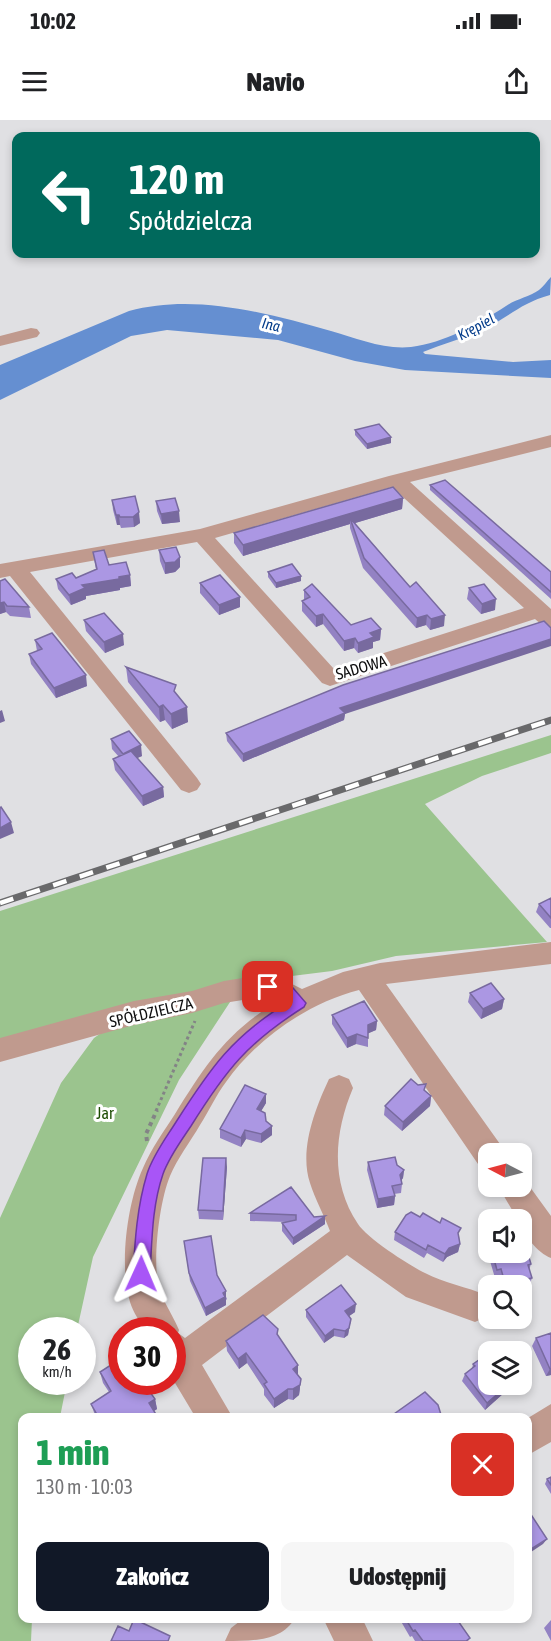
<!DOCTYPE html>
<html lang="pl">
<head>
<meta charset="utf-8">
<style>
	body { margin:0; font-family:"Asap Condensed",sans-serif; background:#f6f6f6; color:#202124; height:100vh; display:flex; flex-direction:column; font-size:22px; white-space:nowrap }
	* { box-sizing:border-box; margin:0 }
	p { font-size:20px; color:#757577 }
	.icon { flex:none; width:33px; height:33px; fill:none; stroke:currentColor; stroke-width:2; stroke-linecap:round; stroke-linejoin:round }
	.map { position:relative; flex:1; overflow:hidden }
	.side { position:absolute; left:18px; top:1293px; width:514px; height:210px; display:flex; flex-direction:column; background:#fff; border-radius:12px; box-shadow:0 3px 9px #0003 }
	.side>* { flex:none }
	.guide { position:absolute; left:12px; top:12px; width:528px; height:126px; border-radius:12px; box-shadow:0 3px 9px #0003; background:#00695c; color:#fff; overflow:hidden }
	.needle { width:39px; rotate:276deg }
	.fabs { position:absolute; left:478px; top:1023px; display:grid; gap:12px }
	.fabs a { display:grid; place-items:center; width:54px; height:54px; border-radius:12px; background:#fff; box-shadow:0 3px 9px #0003; font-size:30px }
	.speed { position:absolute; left:18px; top:1197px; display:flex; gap:12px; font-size:30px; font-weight:700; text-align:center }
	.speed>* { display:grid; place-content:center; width:78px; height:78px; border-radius:50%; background:#fff; box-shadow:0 3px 9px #0003; line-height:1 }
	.speed small { font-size:15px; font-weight:400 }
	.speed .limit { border:9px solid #d22; background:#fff; color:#111 }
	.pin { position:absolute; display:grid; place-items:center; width:51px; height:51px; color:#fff; margin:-26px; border-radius:12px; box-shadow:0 3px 9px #0006 }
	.me { position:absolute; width:66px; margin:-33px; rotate:1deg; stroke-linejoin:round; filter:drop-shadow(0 0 4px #0008) }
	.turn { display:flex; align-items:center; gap:21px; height:126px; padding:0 18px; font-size:27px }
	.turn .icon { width:78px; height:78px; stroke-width:2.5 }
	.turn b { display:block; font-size:42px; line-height:51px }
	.round { display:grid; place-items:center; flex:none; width:63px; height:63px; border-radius:12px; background:#f6f6f6 }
	.head { display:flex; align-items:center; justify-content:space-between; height:102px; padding:0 18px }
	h1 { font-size:36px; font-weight:800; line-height:45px; color:#1e9e55 }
	.action { display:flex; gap:12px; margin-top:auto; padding:12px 18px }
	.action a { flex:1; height:69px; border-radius:12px; background:#111827; color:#fff; font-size:24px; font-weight:800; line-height:69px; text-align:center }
	.action a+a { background:#f6f6f6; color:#202124 }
	.status { display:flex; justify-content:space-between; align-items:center; height:42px; padding:0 30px; background:#fff; direction:ltr }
	.status svg { height:16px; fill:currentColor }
	header { display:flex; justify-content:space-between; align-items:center; height:78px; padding:0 18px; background:#fff; font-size:27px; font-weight:800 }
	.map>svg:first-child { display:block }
	.green { fill:#9bc48e }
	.water { fill:#658fd1 }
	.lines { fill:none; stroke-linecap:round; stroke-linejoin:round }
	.path-far1 { stroke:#838386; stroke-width:3; stroke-dasharray:3 3; stroke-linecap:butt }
	.path { stroke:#838386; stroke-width:4; stroke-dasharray:4 4; stroke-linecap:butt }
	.minor { fill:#c09a8e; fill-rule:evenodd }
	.rail-casing { stroke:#69696b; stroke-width:7 }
	.rail { stroke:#fff; stroke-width:4.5; stroke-dasharray:14; stroke-linecap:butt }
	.wall { fill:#9382c3 }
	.shaded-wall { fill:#786a9f }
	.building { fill:#ab97e3; stroke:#786a9f; stroke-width:1.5 }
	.route { fill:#a855f7; stroke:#6d37a1; stroke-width:1.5 }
	.labels { text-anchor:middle; stroke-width:6; stroke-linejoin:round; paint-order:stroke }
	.far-water-label { font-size:15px; font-style:italic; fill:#043c8a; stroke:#fff }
	.street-label { font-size:16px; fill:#0e0e0f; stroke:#fff }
	.park-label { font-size:16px; fill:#1a4b01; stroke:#fff }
</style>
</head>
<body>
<div class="status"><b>10:02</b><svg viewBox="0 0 49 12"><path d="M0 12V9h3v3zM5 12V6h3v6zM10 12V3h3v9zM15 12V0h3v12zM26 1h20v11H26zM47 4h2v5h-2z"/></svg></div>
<header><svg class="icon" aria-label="menu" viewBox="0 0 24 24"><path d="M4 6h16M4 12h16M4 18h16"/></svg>Navio<svg class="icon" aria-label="share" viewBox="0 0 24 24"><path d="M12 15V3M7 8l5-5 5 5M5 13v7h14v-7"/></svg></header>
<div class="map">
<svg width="551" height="1521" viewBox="0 0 551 1521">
	<rect width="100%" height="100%" fill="#e0e0e3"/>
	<path class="green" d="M 551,615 L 551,633 L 482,656 L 425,684 L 547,822 L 396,836 L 332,851 L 284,857 L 189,875 L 0,926 L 0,791 Z
		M 232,879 L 179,960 L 93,1137 L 77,1210 L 32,1210 L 32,1262 L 67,1262 L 60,1297 L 22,1298 L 22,1498 L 32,1499 L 31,1521 L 0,1521 L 0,1098 L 61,963 L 94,918 L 114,904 Z"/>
	<path class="water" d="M 551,157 L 550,175 C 520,183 507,199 480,211 C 462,219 442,224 423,232 L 425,234 L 513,242 L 551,240 L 551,258 L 405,250 L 355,241 L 278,220 L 167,210 L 131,216 L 0,280 L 0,245 L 129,191 C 194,173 267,193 331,211 C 356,218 384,230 411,227 C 444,223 478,204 506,186 C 516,179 529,177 539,170 C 543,167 547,161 551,157 Z"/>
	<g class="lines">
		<path class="path-far1" d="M 156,991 L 195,901"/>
		<path class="path" d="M 147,1021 L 146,1014 L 157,990"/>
		<path class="minor" d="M 31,208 L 37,209 L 40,213 L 37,217 L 0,226 L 0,216 Z
			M 551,315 L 551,327 L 410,362 L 551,489 L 551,508 L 543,506 L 535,499 L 330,566 L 322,563 L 197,422 L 30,452 L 197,658 L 201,664 L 197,670 L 189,673 L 181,670 L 10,456 L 0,458 L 0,444 L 200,409 L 389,356 ZM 392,367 L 524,488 L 334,549 L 215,418 Z
			M 551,822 L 551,844 L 386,864 L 500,1024 L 504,1034 L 489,1034 L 489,1047 L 478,1044 L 359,870 C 308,883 256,919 226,962 C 216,975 209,991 200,1005 C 190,1022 177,1039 170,1056 C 160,1080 154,1130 157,1156 C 159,1177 171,1191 179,1210 L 178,1213 L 185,1218 L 330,1111 C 324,1095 315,1079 310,1063 C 299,1030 315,989 329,959 L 339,955 L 349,959 L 353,968 C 334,1013 330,1062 358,1104 C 367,1118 410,1146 425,1153 C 444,1163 467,1167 486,1175 L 489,1181 L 486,1197 L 475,1202 L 406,1177 L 347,1135 L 202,1245 L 233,1298 L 196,1298 L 172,1258 L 172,1210 L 145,1210 C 140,1202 133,1192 130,1182 C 119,1146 127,1083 143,1048 C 151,1029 164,1011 175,994 C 206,944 227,912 278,881 L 249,879 L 224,883 L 192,893 L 134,905 L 0,942 L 0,918 L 134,881 L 192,871 L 224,861 L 249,857 L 278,857 L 302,869 L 343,852 L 380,843 Z
			M 522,1056 L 551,1096 L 551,1138 C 538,1133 522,1115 522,1100 L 518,1100 L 498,1066 L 522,1066 Z
			M 551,1284 L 551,1322 L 528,1335 L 528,1298 Z
			M 244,1498 L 295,1498 C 282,1521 254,1521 225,1521 L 231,1508 Z
			M 323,1498 L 362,1498 L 373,1521 L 334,1521 Z"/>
		<g class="rail-casing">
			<path id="rail" d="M 0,783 L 551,600"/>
		</g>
		<use href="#rail" class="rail"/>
	</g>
	<path class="wall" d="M 355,310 L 391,317 L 391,323 L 367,329 L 355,315 Z
		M 430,365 L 551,452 L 551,479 L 430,370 Z
		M 135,376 L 140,403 L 134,407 L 121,408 L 120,405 L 117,405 L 113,390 L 112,380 Z
		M 403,378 L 402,389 L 355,403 L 444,506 L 430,510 L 426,505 L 416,508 L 363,448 L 350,408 L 350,404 L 243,436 L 234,423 L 234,413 Z
		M 156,381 L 180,402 L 162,404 L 157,391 Z
		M 159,430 L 180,447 L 175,452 L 165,454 L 160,441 Z
		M 93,432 L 109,445 L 130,455 L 131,466 L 120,468 L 120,470 L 86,476 L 86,479 L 71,485 L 58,469 L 56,459 L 76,458 L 96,450 Z
		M 268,452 L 301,456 L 301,461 L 276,468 L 268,457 Z
		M 0,461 L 29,487 L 31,498 L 10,496 L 6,492 L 0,494 Z
		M 200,463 L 240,487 L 219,495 L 200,473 Z
		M 469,468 L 495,490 L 481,494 L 467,479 Z
		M 304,470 L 351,505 L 381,509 L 380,520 L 373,522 L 373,528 L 358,533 L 354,528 L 344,531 L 323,504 L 316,507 L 302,491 L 302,481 L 304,480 Z
		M 84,500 L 124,525 L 105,533 L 86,511 Z
		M 35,520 L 87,566 L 56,578 L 31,544 L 29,534 L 37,531 Z
		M 126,547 L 177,575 L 188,602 L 172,609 L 165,600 L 160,602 L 128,562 Z
		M 345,594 L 344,600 L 243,642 L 227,621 L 226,613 Z
		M 111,619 L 142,636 L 137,638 L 163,667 L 164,677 L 143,686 L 115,650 L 113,639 L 119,637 L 112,629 Z
		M 551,778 L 551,808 L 550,808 L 536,792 L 539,784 Z
		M 470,873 L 504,879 L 502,889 L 481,899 L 468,882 Z
		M 332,895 L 377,901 L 376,910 L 368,913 L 368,927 L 356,924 L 347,928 L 332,904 Z
		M 425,971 L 431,976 L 430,986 L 402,1011 L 384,995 L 385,986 Z
		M 266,974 L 266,983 L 261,991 L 266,1001 L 272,1015 L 261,1023 L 246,1019 L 241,1027 L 220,1018 L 220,1009 Z
		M 368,1042 L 397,1045 L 404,1050 L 403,1058 L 401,1060 L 402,1064 L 401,1073 L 394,1074 L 395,1076 L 394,1085 L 377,1088 L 367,1050 Z
		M 227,1047 L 223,1100 L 199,1099 L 198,1090 Z
		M 291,1067 L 314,1097 L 325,1104 L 293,1125 L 282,1111 L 282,1103 L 287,1102 L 250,1101 L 250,1093 Z
		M 420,1097 L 459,1116 L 460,1124 L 458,1132 L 447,1137 L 443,1142 L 427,1133 L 424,1138 L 394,1120 L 395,1112 Z
		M 489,1108 L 489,1132 L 522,1132 L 531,1144 L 529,1150 L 532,1158 L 529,1166 L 522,1167 L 522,1166 L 501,1166 L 498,1157 L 495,1158 L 483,1117 L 486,1109 Z
		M 184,1121 L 217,1155 L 227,1179 L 226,1180 L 226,1185 L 206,1196 L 190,1161 Z
		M 306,1190 L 355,1192 L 349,1196 L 351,1199 L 348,1215 L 344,1218 L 334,1216 L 324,1223 L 306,1197 Z
		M 278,1209 L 278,1215 L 298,1255 L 300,1269 L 299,1275 L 293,1280 L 288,1279 L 274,1288 L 264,1275 L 264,1269 L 247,1243 L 239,1249 L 227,1231 L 226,1221 Z
		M 551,1213 L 551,1255 L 546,1256 L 532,1226 L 536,1218 Z
		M 473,1244 L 489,1264 L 514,1264 L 485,1290 L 462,1261 L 465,1254 L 472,1249 Z
		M 100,1252 L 140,1268 L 155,1279 L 157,1289 L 154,1291 L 157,1298 L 96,1298 L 91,1284 L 109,1272 L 103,1263 Z
		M 551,1357 L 551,1374 L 545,1364 L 547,1359 Z
		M 399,1498 L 456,1498 L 470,1518 L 468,1521 L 415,1521 L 412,1516 L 410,1517 Z
		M 551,1500 L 551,1521 L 544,1508 Z"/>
	<path class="shaded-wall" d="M 391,317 L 391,323 L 367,329 L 367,324 Z
		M 403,378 L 402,389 L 352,404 L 350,398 L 350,404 L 243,436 L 243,425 Z
		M 179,391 L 180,402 L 162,404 L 161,394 Z
		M 139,392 L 140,403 L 134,407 L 133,397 Z
		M 116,395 L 119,395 L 120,405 L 117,405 Z
		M 180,437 L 180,447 L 175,452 L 165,454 L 165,443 Z
		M 130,455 L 131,466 L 120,468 L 120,470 L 86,476 L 86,479 L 71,485 L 69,475 L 82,465 Z
		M 301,456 L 301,461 L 276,468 L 276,463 Z
		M 240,477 L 240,487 L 219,495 L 219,485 Z
		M 496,479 L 495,490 L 481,494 L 482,484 Z
		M 4,482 L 6,492 L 0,494 L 0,483 Z
		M 323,494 L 323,504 L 316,507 L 316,496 Z
		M 427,495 L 426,505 L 416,508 L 417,498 Z
		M 445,495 L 444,506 L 430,510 L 431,499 Z
		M 381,509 L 380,520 L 373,522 L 373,528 L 358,533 L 358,523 L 370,513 Z
		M 123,514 L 124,525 L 105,533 L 104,522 Z
		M 355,518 L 354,528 L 344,531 L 344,521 Z
		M 551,519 L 551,526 L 345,594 L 344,600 L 243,642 L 243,634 L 340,588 Z
		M 86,555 L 87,566 L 56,578 L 54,568 Z
		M 163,585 L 165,600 L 160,602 L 159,587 Z
		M 187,587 L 188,602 L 172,609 L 171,594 Z
		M 2,590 L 5,601 L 0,603 L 0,591 Z
		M 141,625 L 142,636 L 124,644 L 123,634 Z
		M 163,667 L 164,677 L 143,686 L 142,676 Z
		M 11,702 L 14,713 L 0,719 L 0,708 Z
		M 504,879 L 502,889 L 481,899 L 483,889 Z
		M 377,901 L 376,910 L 367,914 L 368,905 Z
		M 357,914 L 356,924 L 347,928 L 347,918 Z
		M 266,974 L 266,983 L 257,998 L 257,989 Z
		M 431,976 L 430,986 L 402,1011 L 403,1002 Z
		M 272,1006 L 272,1015 L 261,1023 L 261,1014 Z
		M 245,1010 L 246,1019 L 241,1027 L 241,1018 Z
		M 226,1038 L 227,1047 L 223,1100 L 223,1091 Z
		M 404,1050 L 403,1058 L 399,1064 L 400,1055 Z
		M 395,1076 L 394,1085 L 377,1088 L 378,1079 Z
		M 325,1096 L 325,1104 L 293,1125 L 293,1118 Z
		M 460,1124 L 458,1132 L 447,1137 L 443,1142 L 445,1134 L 449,1128 Z
		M 226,1171 L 226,1185 L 206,1196 L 205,1188 Z
		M 356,1184 L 355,1192 L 345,1199 L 345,1191 Z
		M 351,1199 L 348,1215 L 344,1218 L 345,1211 Z
		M 334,1209 L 334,1216 L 324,1223 L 325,1216 Z
		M 246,1233 L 247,1243 L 239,1249 L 238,1239 Z
		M 298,1245 L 298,1255 L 293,1249 Z
		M 550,1249 L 551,1249 L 551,1255 L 546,1256 Z
		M 301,1259 L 299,1275 L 293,1280 L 293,1269 Z
		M 509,1264 L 514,1264 L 485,1290 L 487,1283 Z
		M 288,1269 L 288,1279 L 274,1288 L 274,1279 Z
		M 155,1279 L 157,1289 L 151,1293 L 149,1283 Z
		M 547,1419 L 543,1424 L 528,1434 L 528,1431 Z"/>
	<path class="building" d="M 379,304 L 391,317 L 367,324 L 355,310 Z
		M 445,360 L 551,452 L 551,472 L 430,365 Z
		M 393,367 L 403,378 L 243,425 L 234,413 Z
		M 135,376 L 139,392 L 133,397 L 120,397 L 119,395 L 116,395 L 112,380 Z
		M 175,378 L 179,391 L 161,394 L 156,381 Z
		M 350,398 L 410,467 L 416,462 L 445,495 L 431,499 L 427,495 L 417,498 L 364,438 Z
		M 176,427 L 180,437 L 175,442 L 165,443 L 159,430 Z
		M 104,430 L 109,445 L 126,442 L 130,455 L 119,457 L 119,459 L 82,465 L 85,468 L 69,475 L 56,459 L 72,453 L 76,458 L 97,449 L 93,432 Z
		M 292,444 L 301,456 L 276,463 L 268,452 Z
		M 220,455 L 240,477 L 219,485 L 200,463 Z
		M 5,459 L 29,487 L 7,486 L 4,482 L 0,483 L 0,461 Z
		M 312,464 L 351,505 L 371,498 L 381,509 L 370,513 L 374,517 L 358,523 L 355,518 L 344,521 L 323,494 L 316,496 L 302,481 L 310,477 L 304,470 Z
		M 484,464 L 496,479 L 482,484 L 469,468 Z
		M 104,493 L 123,514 L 104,522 L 84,500 Z
		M 544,501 L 551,508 L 551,519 L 340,588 L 345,593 L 243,634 L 226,613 L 343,565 Z
		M 52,513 L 86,555 L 54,568 L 29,534 L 42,529 L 35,520 Z
		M 126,547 L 176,565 L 174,571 L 187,587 L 171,594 L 163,585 L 159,587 Z
		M 129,611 L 141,625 L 123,634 L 111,619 Z
		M 131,631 L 163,667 L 142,676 L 113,639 Z
		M 1,687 L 11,702 L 0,708 L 0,688 Z
		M 551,778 L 551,798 L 539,784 Z
		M 491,863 L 504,879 L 483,889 L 470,873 Z
		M 364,881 L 377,901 L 368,905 L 368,918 L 357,914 L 347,918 L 332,895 Z
		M 411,959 L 418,965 L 426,964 L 424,970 L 431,976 L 403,1002 L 385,986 Z
		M 245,965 L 266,974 L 257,989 L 265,993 L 266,1001 L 272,1006 L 261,1014 L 245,1010 L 241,1018 L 220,1009 Z
		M 395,1037 L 397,1045 L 404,1050 L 400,1055 L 402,1064 L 392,1066 L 395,1076 L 378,1079 L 368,1042 Z
		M 203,1038 L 226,1038 L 223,1091 L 198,1090 Z
		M 291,1067 L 314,1097 L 325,1096 L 293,1118 L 282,1103 L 296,1100 L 296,1095 L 250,1093 Z
		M 411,1092 L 420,1097 L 423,1093 L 440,1103 L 442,1098 L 461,1108 L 458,1113 L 460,1124 L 449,1128 L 445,1134 L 428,1125 L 426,1130 L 395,1112 L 406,1095 Z
		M 489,1108 L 489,1120 L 486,1109 Z
		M 522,1114 L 531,1144 L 528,1145 L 532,1158 L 505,1163 L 501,1149 L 497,1150 L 492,1132 L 522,1132 Z
		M 211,1116 L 217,1155 L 226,1171 L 223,1173 L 225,1177 L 205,1188 L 189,1153 L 184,1121 Z
		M 341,1165 L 356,1184 L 345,1191 L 351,1199 L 349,1208 L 345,1211 L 334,1209 L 325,1216 L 306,1190 Z
		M 263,1195 L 278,1209 L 277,1214 L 298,1245 L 293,1249 L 301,1259 L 300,1265 L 293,1269 L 288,1269 L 274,1279 L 264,1264 L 267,1262 L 246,1233 L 238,1239 L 226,1221 Z
		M 551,1213 L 551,1249 L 550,1249 L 536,1218 Z
		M 489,1233 L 489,1264 L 509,1264 L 487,1283 L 465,1254 L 475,1246 L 473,1244 Z
		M 120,1239 L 122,1240 L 122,1262 L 135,1262 L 140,1268 L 145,1265 L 155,1279 L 149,1283 L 157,1296 L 154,1298 L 99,1298 L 91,1284 L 111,1271 L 100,1252 Z
		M 425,1272 L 438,1285 L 442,1298 L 396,1298 L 394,1294 Z
		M 551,1357 L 551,1365 L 547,1359 Z
		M 528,1390 L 547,1419 L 528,1431 Z
		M 405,1498 L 456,1498 L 470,1518 L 466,1521 L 423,1521 L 415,1510 L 413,1511 Z
		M 134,1499 L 170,1516 L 168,1521 L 111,1521 L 118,1506 L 129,1511 Z"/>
	<path class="route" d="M 268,861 L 293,868 L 306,883 L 304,887 C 247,923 226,950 191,1006 C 181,1021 169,1037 163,1054 C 152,1086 152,1120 150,1154 L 147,1160 L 141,1162 L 135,1160 L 133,1154 C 135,1120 137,1087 147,1054 C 153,1035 166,1018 176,1002 C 211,947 232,917 288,882 L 283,877 L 263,872 L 261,867 L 263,863 Z"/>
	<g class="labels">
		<g class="far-water-label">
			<text transform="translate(271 205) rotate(13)" y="5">Ina</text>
			<text transform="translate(476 207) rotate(-28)" y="5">Krępiel</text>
		</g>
		<g class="street-label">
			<text transform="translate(361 547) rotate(-16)" y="6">SADOWA</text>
			<text transform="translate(151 892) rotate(-13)" y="6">SPÓŁDZIELCZA</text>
		</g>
		<g class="park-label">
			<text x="105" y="999">Jar</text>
		</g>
	</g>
</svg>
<div class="fabs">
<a><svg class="needle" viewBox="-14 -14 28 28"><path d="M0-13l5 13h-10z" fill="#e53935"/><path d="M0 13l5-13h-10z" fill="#757577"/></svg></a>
<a><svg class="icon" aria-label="sound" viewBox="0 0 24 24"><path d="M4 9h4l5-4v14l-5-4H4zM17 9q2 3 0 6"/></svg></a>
<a><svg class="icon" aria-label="search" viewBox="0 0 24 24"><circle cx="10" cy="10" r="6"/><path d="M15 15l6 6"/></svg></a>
<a><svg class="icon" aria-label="layers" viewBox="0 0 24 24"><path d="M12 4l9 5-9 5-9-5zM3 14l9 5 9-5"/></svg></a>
</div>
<div class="speed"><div>26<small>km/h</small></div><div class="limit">30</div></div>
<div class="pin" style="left:268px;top:867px;background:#d93025"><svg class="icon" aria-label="arrive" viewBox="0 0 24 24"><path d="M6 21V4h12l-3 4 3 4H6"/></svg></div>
<svg class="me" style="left:141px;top:1154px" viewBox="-20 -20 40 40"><path d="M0-17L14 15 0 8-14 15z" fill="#a855f7" stroke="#fff" stroke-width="4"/></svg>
<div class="guide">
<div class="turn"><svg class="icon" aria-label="left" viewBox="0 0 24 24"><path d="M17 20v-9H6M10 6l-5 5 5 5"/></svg><div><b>120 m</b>Spółdzielcza</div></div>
</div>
<section class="side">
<div class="head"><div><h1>1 min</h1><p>130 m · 10:03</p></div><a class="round" style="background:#d93025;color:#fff"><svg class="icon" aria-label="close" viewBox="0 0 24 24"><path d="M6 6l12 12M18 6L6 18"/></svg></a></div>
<div class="action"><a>Zakończ</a><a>Udostępnij</a></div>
</section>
</div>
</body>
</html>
